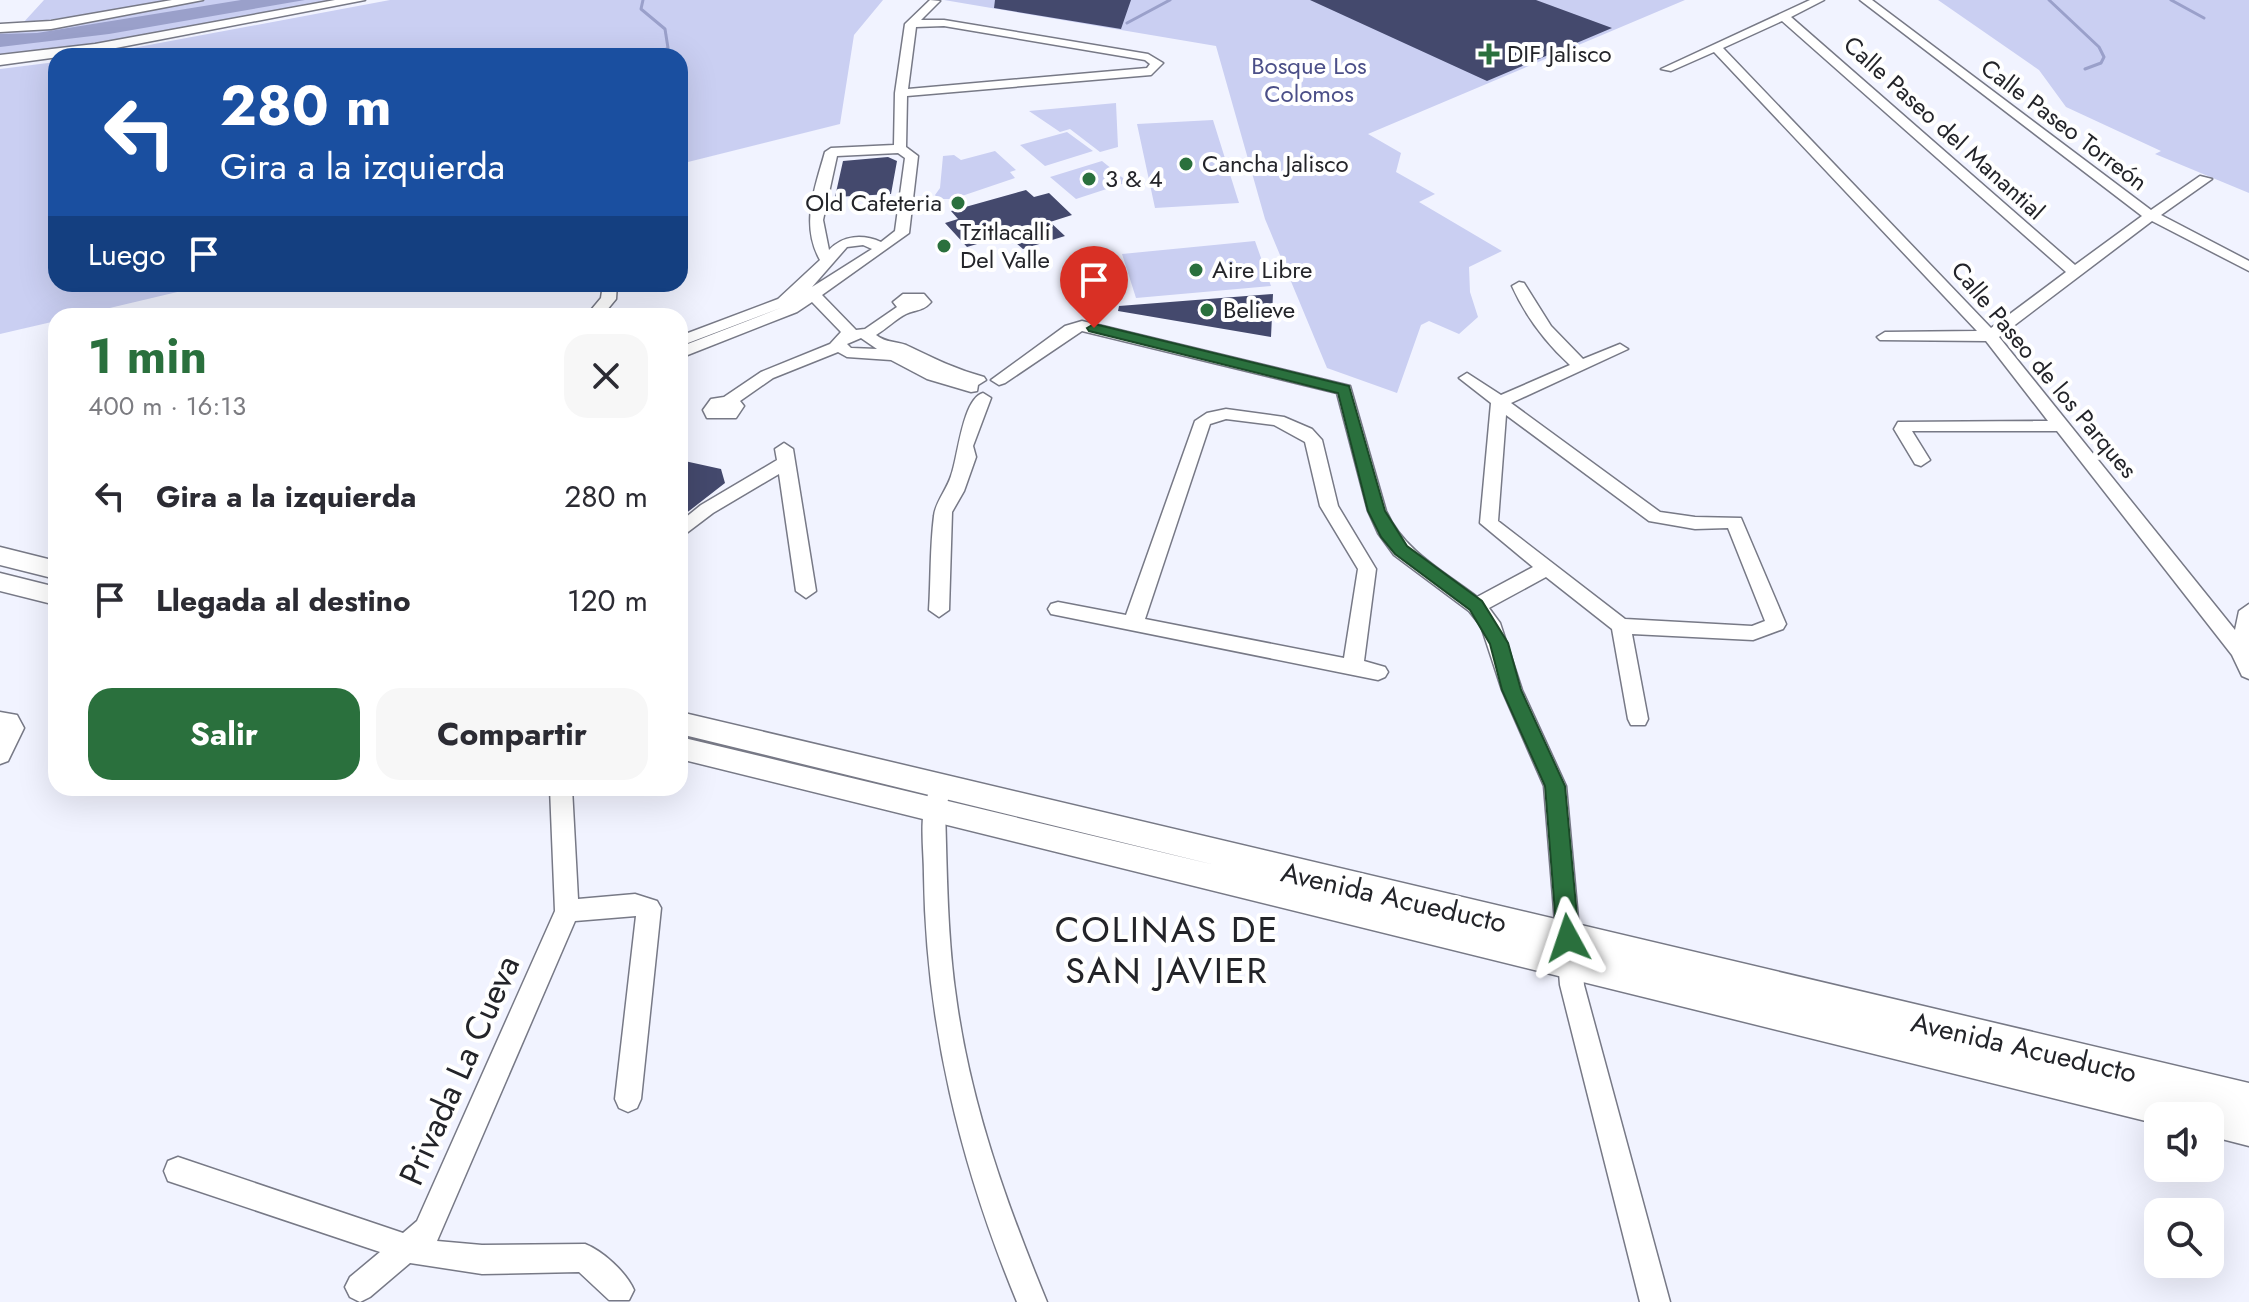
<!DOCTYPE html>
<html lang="es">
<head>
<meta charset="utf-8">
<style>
	body { margin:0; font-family:Jost,sans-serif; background:#f7f7f7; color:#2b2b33; height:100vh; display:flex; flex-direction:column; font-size:30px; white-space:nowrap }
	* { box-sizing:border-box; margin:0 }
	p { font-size:26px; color:#7c7c81 }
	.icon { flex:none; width:44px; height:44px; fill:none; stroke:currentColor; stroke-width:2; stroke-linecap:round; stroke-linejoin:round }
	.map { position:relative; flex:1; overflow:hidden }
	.drawer { position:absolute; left:48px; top:308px; width:640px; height:488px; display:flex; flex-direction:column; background:#fff; border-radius:24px; box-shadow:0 8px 32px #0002 }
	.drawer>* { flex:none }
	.hud { position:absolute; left:48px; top:48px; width:640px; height:244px; border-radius:24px; box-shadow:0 8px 32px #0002; background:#1a4fa0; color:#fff; overflow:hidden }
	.fabs { position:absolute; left:2144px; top:1102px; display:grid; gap:16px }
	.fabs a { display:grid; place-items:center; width:80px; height:80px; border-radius:16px; background:#fff; box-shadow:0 8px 32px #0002; font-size:40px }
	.pin { position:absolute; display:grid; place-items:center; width:68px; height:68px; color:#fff; margin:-82px -34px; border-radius:50% 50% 50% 0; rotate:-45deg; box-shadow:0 0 8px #0007 }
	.pin .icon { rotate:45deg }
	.me { position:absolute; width:88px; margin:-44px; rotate:355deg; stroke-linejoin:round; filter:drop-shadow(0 0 6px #0008) }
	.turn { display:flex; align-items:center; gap:28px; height:168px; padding:0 40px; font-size:36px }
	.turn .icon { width:104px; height:104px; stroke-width:2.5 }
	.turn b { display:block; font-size:56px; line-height:68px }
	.then { display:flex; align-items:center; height:76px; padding:0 40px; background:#0003; gap:16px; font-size:30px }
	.round { display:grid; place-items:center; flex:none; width:84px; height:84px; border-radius:24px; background:#f7f7f7 }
	.summary { display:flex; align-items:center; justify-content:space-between; height:136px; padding:0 40px }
	h1 { font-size:48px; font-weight:700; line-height:60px; color:#2a703d }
	.primary-button { display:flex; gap:16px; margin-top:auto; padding:16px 40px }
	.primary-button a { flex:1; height:92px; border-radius:24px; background:#2a703d; color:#fff; font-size:32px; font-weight:700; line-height:92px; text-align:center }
	.primary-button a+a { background:#f7f7f7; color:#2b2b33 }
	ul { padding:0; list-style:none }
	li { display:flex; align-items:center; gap:24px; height:104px; padding:0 40px }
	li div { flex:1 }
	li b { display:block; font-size:30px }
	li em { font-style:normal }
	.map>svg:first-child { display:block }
	.green { fill:#cacff2 }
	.water { fill:#9aa0ca }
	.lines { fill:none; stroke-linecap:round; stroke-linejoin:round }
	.stream { stroke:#9aa0ca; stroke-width:3 }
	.building { fill:#44496d }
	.minor-casing { stroke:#777986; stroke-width:3 }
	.major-casing { stroke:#777986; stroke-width:3 }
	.minor { fill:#fff; fill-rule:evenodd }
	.major { fill:#fff; fill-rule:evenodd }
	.route { fill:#2a703d; stroke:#1b4928; stroke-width:2 }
	.poi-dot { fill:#2a703d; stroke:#fff; stroke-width:3 }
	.labels { text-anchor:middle; stroke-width:8; stroke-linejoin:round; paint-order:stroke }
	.far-poi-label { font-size:24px; fill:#232429; stroke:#fff; text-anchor:start }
	.far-park-label { font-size:24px; fill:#4b4f88; stroke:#fff }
	.far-street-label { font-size:24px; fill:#232429; stroke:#fff }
	.street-label { font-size:28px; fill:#232429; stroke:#fff }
	.near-street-label { font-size:34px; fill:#232429; stroke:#fff }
	.near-neighbourhood-label { font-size:36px; letter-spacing:2px; fill:#232429; stroke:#fff }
</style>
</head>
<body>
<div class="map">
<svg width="2249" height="1302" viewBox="0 0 2249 1302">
	<rect width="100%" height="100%" fill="#f1f3ff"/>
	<path class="green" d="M 44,0 L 181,0 L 22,24 Z
		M 201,0 L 340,0 L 151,36 L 0,58 L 0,29 Z
		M 390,0 L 883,0 L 854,35 L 840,124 L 680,164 L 680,56 L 90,56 Z
		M 944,0 L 1685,0 L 1368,134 L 1401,153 L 1396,172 L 1435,194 L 1419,202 L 1502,251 L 1469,267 L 1470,292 L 1478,317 L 1459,334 L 1429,321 L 1421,325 L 1397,393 L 1327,368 L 1265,219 L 1216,46 Z
		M 1938,0 L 2249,0 L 2249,193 L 2155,154 L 2161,151 L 2066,107 L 2039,70 Z
		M 56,62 L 56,284 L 211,284 L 76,316 L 56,316 L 56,321 L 0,334 L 0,69 Z
		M 1116,103 L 1118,147 L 1100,152 L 1070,129 L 1060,132 L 1029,111 Z
		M 1213,120 L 1239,203 L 1155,208 L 1137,124 Z
		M 1067,132 L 1093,151 L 1045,166 L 1020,145 Z
		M 995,151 L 1016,170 L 1010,172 L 1015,178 L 953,199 L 938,199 L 935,195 L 940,188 L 943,156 L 954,155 L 961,160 Z
		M 1102,161 L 1128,182 L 1076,199 L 1050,177 Z
		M 1255,241 L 1271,286 L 1136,298 L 1122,254 Z"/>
	<path class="water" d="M 241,0 L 305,0 L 109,34 L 0,47 L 0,34 L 37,33 Z"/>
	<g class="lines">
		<path class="stream" d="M 643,0 L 641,9 L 665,29 L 668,48 L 655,56
			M 2049,0 L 2099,47 L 2104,57 L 2101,63 L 2085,69
			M 2171,0 L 2204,18
			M 1127,23 L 1170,0"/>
	</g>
	<path class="building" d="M 995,0 L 1131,0 L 1121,29 L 994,8 Z
		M 1310,0 L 1536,0 L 1612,28 L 1487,81 Z
		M 888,157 L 897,161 L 891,194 L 835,197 L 843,161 Z
		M 1026,190 L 1034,197 L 1049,193 L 1072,215 L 1050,222 L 1065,236 L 1023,249 L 1007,235 L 967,247 L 945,223 L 958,219 L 951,211 Z
		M 1273,294 L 1271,337 L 1118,311 L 1119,306 Z
		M 680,460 L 721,469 L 725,483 L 680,518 Z"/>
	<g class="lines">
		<g class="minor-casing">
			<path id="minor" d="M 930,0 L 940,1 L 921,20 L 944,20 L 1148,54 L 1163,63 L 1151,75 L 907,96 L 906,147 L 918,156 L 909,233 L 822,295 L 856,330 L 865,329 L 897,307 L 893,302 L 903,294 L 924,294 L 931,302 C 922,312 916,309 906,314 C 896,319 886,329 876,335 C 886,343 896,341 906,345 C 933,358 955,369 984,377 L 986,380 L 978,385 L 977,391 L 971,392 L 927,379 L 891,360 L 847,357 L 838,352 L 773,378 L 740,401 L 744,406 L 736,418 L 707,418 L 703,410 L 711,399 L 724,397 L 761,372 L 830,344 L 841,332 L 812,302 L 797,312 L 680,358 L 680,347 L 783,307 L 680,346 L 680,336 L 778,299 L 820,260 C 800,224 815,188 825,152 L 831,148 L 894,145 L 895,93 L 905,24 ZM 944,26 L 1145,60 L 1150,64 L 1147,68 L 908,89 L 916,27 ZM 898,153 L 905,158 L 895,231 L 881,242 C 863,234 843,235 829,250 L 823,220 L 837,156 ZM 863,245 L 872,249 L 812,287 L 847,247 ZM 861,338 L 877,349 L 851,348 L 847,344 Z
				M 1810,0 L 1824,0 L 1791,17 L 2075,265 L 2142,216 L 1860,0 L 1872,0 L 2151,210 L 2200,176 L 2212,179 L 2161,215 L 2249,261 L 2249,271 L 2152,221 L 1999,337 L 2235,630 L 2239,611 L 2249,604 L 2249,679 L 2242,676 L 2232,655 L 2057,431 L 1912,431 L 1930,460 L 1921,466 L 1915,464 L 1894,429 L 1898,422 L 2048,421 L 1986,341 L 1880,340 L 1877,337 L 1885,332 L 1977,331 L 1714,52 L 1671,71 L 1661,69 ZM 1782,21 L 2066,272 L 1991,328 L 1723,48 Z
				M 1519,282 L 1524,283 L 1551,326 L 1583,359 L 1620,344 L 1628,349 L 1511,403 L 1660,512 L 1695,517 L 1741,518 L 1786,624 L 1783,629 L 1753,640 L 1632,634 L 1648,719 L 1645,725 L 1631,725 L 1628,719 L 1612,629 L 1546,577 L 1489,608 L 1500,623 L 1522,690 L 1566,786 L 1584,985 L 1670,1302 L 1640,1302 L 1560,985 L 1544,786 L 1502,690 L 1481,626 L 1469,611 L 1394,555 L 1378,533 L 1368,511 L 1337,393 L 1082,331 L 1005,383 L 999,385 L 991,380 L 1065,326 L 1082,321 L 1350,386 L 1386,511 C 1404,551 1443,571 1477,597 L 1533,567 L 1480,523 L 1491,403 L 1459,378 L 1467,373 L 1501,395 L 1570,365 C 1545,342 1526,317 1512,286 ZM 1506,415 L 1649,521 L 1695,529 L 1728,528 L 1765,621 L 1752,626 L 1625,619 L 1498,521 Z
				M 603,284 L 617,284 L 616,299 L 602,316 L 586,316 L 601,298 Z
				M 983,393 L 991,398 L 973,446 L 976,457 L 964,491 L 952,512 L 949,610 L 939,617 L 929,610 C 931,579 930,547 934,516 C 935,503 947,489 951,476 C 958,459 962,399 983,393 Z
				M 1226,409 L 1284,417 L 1312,429 L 1322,440 L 1338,506 L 1376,569 L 1364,661 L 1385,667 L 1388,672 L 1385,677 L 1378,680 L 1051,614 L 1048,609 L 1051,604 L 1058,602 L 1126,615 L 1195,421 L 1207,413 ZM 1226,419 L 1274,425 L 1305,442 L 1320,506 L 1358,569 L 1344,658 L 1145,619 L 1210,424 Z
				M 784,443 L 793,449 L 816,591 L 806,598 L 796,591 L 779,474 L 713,513 L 680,538 L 680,522 L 701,505 L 777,460 L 775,449 Z
				M 0,712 L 17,715 L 24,728 L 8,761 L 0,764 Z
				M 550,788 L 572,788 L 578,899 L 635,894 L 657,901 L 661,908 L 641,1099 L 637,1108 L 628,1112 L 619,1108 L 615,1099 L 636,916 L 575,921 L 437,1241 L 482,1245 L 585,1244 C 603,1251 626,1272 634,1290 L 629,1300 L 609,1300 L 579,1272 L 482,1274 L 410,1263 L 370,1297 L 360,1302 L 350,1297 L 345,1287 L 350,1277 L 380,1252 L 168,1181 L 164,1171 L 168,1161 L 178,1157 L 403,1233 L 417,1221 L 555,911 Z
				M 938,788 L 946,790 L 949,797 L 945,808 C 947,873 947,939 957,1004 C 972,1108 1007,1205 1047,1302 L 1017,1302 C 960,1164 926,1025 924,875 C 924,847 918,815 930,790 Z"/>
		</g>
		<g class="major-casing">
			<path id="major" d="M 172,0 L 203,0 L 51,29 L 0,32 L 0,24 L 51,21 Z
				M 335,0 L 365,0 L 95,52 L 0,65 L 0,55 L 95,44 Z
				M 0,547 L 56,561 L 56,579 L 0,565 Z
				M 0,573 L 56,587 L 56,605 L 0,591 Z
				M 680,712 L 2249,1083 L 2249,1146 L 2210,1136 L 2210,1116 L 2158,1116 L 2158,1124 L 680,759 L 680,737 L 1215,865 L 680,734 Z"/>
		</g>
		<use href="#minor" class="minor"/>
		<use href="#major" class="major"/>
	</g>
	<path class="route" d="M 1094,324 L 1349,386 L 1385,511 L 1407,546 L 1482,601 L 1508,643 L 1521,690 L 1565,786 L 1579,938 L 1576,945 L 1568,948 L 1560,945 L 1557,938 L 1545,786 L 1502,690 L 1490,644 L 1470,610 L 1395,554 L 1381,537 L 1368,511 L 1338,393 L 1089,331 L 1087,328 Z"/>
	<g class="poi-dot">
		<path d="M1485 42h8v8h8v8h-8v8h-8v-8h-8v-8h8z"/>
		<circle cx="1186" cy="164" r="8"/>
		<circle cx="1089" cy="179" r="8"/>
		<circle cx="958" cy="203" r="8"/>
		<circle cx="944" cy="246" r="8"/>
		<circle cx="1196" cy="270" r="8"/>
		<circle cx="1207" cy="310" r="8"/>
	</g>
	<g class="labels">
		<g class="far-poi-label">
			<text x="1507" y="62">DIF Jalisco</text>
			<text x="1202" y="172">Cancha Jalisco</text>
			<text x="1105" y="187">3 &amp; 4</text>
			<text x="942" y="211" text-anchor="end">Old Cafeteria</text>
			<text x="960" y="240">Tzitlacalli<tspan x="960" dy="28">Del Valle</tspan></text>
			<text x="1212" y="278">Aire Libre</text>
			<text x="1223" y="318">Believe</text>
		</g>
		<g class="far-park-label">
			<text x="1309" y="74">Bosque Los<tspan x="1309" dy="28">Colomos</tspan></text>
		</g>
		<g class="far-street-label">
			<text transform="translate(2064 125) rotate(37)" y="8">Calle Paseo Torreón</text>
			<text transform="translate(1944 128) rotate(42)" y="8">Calle Paseo del Manantial</text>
			<text transform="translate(2044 370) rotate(50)" y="8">Calle Paseo de los Parques</text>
		</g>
		<g class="street-label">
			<text transform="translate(1394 897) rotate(13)" y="10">Avenida Acueducto</text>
			<text transform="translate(2024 1047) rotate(13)" y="10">Avenida Acueducto</text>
		</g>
		<g class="near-street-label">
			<text transform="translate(459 1070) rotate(-66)" y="12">Privada La Cueva</text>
		</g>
		<g class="near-neighbourhood-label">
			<text x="1167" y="942">COLINAS DE<tspan x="1167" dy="41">SAN JAVIER</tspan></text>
		</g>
	</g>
</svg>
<div class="fabs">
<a><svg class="icon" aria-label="sound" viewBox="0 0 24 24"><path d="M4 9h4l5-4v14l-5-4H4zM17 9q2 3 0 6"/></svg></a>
<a><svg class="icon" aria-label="search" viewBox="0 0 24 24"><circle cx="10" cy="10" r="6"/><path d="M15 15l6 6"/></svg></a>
</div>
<div class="pin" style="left:1094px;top:328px;background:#d93025"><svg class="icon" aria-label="arrive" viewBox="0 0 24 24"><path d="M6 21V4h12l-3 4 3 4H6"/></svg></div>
<svg class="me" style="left:1568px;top:938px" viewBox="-20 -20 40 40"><path d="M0-17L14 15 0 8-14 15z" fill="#2a703d" stroke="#fff" stroke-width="4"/></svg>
<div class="hud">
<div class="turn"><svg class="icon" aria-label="left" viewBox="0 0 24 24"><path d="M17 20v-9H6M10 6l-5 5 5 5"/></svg><div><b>280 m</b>Gira a la izquierda</div></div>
<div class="then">Luego<svg class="icon" aria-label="arrive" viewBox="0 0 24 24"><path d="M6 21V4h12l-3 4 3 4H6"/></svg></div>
</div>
<section class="drawer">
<div class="summary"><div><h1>1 min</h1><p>400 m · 16:13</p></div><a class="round"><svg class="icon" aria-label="close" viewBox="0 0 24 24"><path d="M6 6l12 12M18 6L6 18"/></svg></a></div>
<ul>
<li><svg class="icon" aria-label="left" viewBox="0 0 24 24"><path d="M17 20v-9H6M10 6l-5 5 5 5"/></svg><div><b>Gira a la izquierda</b></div><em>280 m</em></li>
<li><svg class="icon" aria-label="arrive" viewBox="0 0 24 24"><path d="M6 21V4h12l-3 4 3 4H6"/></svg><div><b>Llegada al destino</b></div><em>120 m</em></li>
</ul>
<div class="primary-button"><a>Salir</a><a>Compartir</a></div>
</section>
</div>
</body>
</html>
